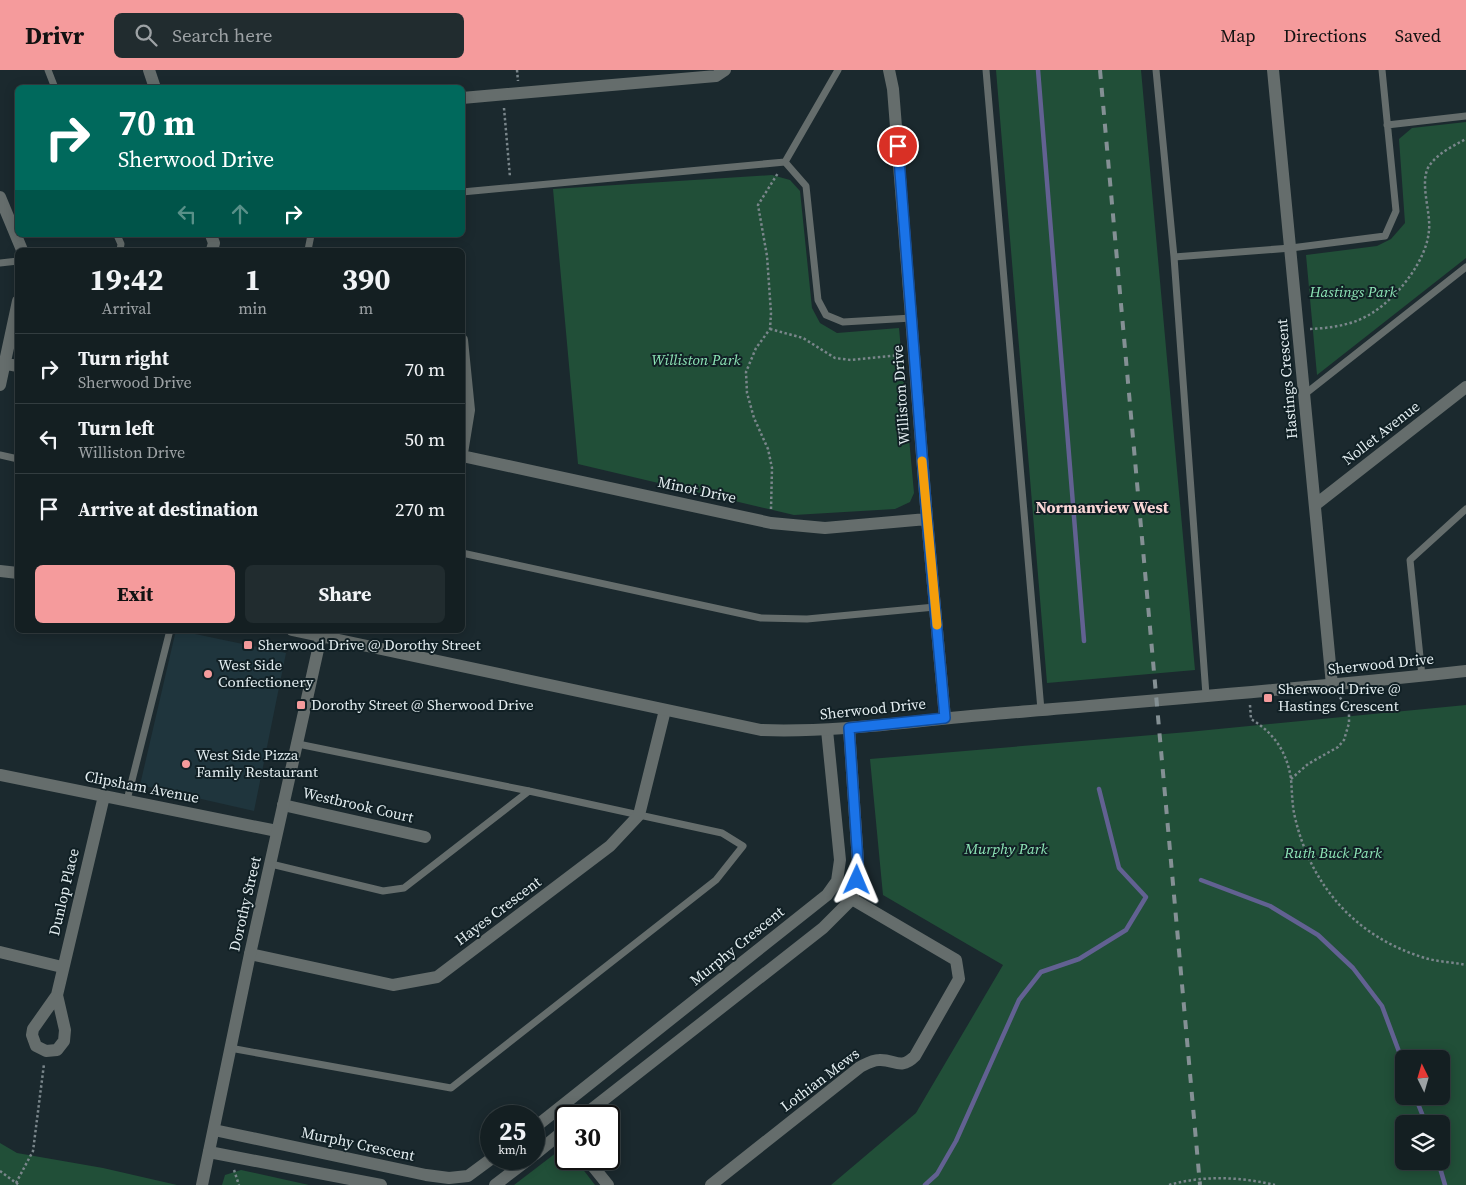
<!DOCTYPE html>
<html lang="en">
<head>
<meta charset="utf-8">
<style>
	body { margin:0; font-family:"Source Serif 4",serif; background:#212c2f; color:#f1f3f6; height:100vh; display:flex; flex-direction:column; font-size:19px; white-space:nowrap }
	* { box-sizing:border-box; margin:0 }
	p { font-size:16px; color:#9da2a5 }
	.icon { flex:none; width:28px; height:28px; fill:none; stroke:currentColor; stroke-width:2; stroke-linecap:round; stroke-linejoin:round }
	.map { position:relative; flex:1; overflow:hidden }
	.panel { position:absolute; left:15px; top:178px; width:450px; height:385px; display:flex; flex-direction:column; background:#141f22; border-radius:8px; box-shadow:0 2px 12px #0003,0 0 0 1px #333d40 }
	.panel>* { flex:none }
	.banner { position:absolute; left:15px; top:15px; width:450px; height:152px; border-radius:8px; box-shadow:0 2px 12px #0003,0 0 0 1px #333d40; background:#00695c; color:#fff; overflow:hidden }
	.needle { width:32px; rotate:355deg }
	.buttons { position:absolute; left:1395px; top:980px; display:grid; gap:10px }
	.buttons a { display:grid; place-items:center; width:55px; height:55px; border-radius:8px; background:#141f22; box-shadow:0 2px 12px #0003,0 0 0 1px #333d40; font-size:25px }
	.speed { position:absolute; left:480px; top:1035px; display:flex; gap:10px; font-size:25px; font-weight:700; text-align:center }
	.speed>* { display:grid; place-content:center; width:65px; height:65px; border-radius:50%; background:#141f22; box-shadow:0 2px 12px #0003,0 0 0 1px #333d40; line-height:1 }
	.speed small { font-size:12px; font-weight:400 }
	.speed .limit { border:2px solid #111; border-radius:8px; background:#fff; color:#111 }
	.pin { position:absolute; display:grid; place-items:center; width:42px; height:42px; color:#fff; margin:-21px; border:2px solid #fff; border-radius:50%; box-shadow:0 1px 5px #0007 }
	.me { position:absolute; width:55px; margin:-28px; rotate:1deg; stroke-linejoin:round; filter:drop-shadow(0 0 4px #0008) }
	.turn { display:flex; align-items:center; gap:18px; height:105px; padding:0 20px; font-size:22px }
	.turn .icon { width:65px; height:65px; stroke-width:2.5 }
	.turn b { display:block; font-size:35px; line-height:42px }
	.lanes { display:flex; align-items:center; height:48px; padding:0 20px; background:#0003; justify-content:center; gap:25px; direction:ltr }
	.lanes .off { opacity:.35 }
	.eta { display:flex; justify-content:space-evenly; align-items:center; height:85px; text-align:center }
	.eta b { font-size:30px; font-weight:700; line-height:35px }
	.button { display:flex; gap:10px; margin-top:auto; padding:10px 20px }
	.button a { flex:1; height:58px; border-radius:8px; background:#f59b9c; color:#111; font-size:20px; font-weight:700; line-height:58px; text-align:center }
	.button a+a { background:#212c2f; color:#f1f3f6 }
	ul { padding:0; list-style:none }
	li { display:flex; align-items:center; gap:15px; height:70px; padding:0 20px; border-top:1px solid #333d40 }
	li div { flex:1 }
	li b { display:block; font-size:19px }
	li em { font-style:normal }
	header { display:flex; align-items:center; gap:30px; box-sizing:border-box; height:70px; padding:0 25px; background:#f59b9c; color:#111 }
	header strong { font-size:24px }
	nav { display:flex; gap:28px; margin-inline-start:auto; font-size:18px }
	.search { width:350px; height:45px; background:#212c2f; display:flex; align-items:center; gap:12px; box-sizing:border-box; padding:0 18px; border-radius:8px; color:#9da2a5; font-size:19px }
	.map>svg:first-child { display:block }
	.built { fill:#1f353d }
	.green { fill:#214f38; fill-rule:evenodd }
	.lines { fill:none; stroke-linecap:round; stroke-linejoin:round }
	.stream { stroke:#626192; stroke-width:4.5 }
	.path { stroke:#7a868b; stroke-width:2.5; stroke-dasharray:2.5 2.5; stroke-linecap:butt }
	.service { stroke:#656d6c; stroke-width:7 }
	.minor { stroke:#656d6c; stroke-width:12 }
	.tertiary { stroke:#656d6c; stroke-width:12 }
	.rail { stroke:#849094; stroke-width:4; stroke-dasharray:9 9; stroke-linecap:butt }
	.route-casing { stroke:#114b97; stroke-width:12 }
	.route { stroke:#1a73e8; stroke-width:9 }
	.slow { stroke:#f59e0b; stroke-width:9 }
	.poi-dot { fill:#f59b9c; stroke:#112025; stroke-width:2 }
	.labels { text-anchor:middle; stroke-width:4; stroke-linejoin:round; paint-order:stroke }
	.park-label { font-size:15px; font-style:italic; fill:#8ee5b7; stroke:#112025 }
	.street-label { font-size:15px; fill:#e3edf0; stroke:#112025 }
	.poi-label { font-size:15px; fill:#e3edf0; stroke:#112025; text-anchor:start }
	.neighbourhood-label { font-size:16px; font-weight:bold; fill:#fbd7d6; stroke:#112025 }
</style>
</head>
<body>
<header>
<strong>Drivr</strong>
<div class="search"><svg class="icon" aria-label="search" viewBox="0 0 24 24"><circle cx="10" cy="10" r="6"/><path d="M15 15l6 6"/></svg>Search here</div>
<nav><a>Map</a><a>Directions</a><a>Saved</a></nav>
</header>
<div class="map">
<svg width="1466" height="1115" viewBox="0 0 1466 1115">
	<rect width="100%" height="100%" fill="#1b292e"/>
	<path class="built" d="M 176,560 L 286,583 L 254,741 L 140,715 Z"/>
	<path class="green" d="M 996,0 L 1141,0 L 1195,600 L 1047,613 Z
		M 1466,52 L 1466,188 L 1317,305 L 1306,185 L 1377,176 L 1391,169 L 1405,153 L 1399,69 L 1412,58 Z
		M 772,105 L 790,110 L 800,121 L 812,238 L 820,253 L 837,263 L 899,258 L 914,423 L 910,432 L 895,439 L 794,445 L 578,394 L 553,119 Z
		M 1466,635 L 1466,1115 L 831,1115 L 916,1043 L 1003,895 L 883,825 L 870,689 L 1188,662 ZM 1404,989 L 1441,989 L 1441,1026 L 1404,1026 ZM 1404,1054 L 1441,1054 L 1441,1091 L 1404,1091 Z
		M 0,1073 L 17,1083 L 103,1098 L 177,1115 L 0,1115 Z
		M 565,1076 L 566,1089 L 575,1089 L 595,1115 L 514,1115 Z
		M 241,1100 L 309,1115 L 222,1115 L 225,1105 Z"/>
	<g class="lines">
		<path class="stream" d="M 1038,0 L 1084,571
			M 1201,810 L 1270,836 L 1318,865 L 1353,898 L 1382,936 L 1404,995
			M 1415,1026 L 1426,1054
			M 1438,1091 L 1445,1115
			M 925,1115 L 937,1104 L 956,1071 L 1019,930 L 1041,902 L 1079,889 L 1126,860 L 1146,827 L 1119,798 L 1099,719"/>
		<path class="path" d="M 517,0 L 518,11
			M 504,38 L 510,107
			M 770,259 L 803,268 L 835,288 L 851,290 L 901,285
			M 1310,259 C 1331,258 1354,255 1372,243 C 1398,227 1427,190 1429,160 C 1431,142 1419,112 1429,96 C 1438,83 1453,76 1466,69
			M 771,439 L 772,398 L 768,379 L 754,348 L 747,323 L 746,302 L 756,278 L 770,259 L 771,243 L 767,186 L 758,135 L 778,103
			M 1250,635 L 1251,649 C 1274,663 1287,682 1291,709 C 1292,721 1292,732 1294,743 C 1309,814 1355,867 1425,888 C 1438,892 1453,892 1466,895
			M 1291,709 L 1308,694 L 1338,677 L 1344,670 L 1349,653 L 1349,641 L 1339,626
			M 234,1100 L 239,1115
			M 0,1101 L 19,1115
			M 16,1113 L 33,1081 L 44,994
			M 1169,1115 C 1204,1105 1241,1107 1275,1115"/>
		<path class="service" d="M 48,0 L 55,18
			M 986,0 L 1041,640
			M 1156,0 L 1174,187 L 1206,625
			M 1387,55 L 1466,46
			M 785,92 L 838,0
			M 462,122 L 785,92 L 806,116 L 818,230 L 826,245 L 843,252 L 912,248
			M 117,165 L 121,174 L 120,180
			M 308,180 L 311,165
			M 1174,187 L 1291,178 L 1385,166 L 1396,141 L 1382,0
			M 0,193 L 18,191
			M 1305,324 L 1466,197
			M 0,385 L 18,389
			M 462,483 L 761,548 L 807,549 L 935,537
			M 1422,606 L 1410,490 L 1466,439
			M 127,730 L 170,560
			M 271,794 L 383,821 L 404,818 L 529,721
			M 230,978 L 451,1018 L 716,810 L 743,776 L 722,763 L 529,721 L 298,674"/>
		<path class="minor" d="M 149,0 L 155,18
			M 889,0 L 893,19 L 927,449 L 945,648
			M 1273,0 L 1332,615
			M 462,28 L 716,6 L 725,0
			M 0,127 L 22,180
			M 211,165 L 214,173 L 212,180
			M 462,270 L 469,340 L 462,383
			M 0,293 L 18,296
			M 0,315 L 18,231
			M 462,386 L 771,453 L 825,458 L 927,449
			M 1315,435 L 1466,317
			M 0,705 L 277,761
			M 283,735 L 425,767
			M 0,882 L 62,897
			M 250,884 L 393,915 L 437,907 L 610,776 L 639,745 L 665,640
			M 57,925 L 65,960 L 64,971 L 57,980 L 46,981 L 36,976 L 32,965 L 33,959 L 57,925 L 104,726
			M 583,1046 L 823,858 L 852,829 L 857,810 L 858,792 L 849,658
			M 534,1058 L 827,825 L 837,811 L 840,790 L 827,660
			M 214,1060 L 426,1105 L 449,1108 L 468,1106 L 491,1089
			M 209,1082 L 381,1115
			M 534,1085 L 566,1059
			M 587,1089 L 608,1115
			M 495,1115 L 529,1089
			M 711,1115 L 860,997 C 866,994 872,990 879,990 C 895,989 900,1001 915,986 L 959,909 L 956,890 L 852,829"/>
		<path class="tertiary" d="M 0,501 L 18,503
			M 292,560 L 761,660 C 843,663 925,649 1006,643 C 1159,630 1313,618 1466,601
			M 202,1115 L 250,884 L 321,566"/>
		<path class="rail" d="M 1100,0 L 1200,1115"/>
	</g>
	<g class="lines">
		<g class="route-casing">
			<path id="route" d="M 857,810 L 858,792 L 849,658 L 945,648 L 927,449 L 898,76"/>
		</g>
		<use href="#route" class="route"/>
		<path class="slow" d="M 922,391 L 937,555"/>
	</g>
	<g class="poi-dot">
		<rect x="243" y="570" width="10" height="10" rx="2.5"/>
		<circle cx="208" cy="604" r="5"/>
		<rect x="1263" y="623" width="10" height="10" rx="2.5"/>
		<rect x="296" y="630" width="10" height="10" rx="2.5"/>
		<circle cx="186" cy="694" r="5"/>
	</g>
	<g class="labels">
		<g class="park-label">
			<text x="1353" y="227">Hastings Park</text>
			<text x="696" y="295">Williston Park</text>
			<text x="1006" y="784">Murphy Park</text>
			<text x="1333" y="788">Ruth Buck Park</text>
		</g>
		<g class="street-label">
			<text transform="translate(1287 309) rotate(-95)" y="5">Hastings Crescent</text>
			<text transform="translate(901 325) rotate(-94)" y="5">Williston Drive</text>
			<text transform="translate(1381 363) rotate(-38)" y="5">Nollet Avenue</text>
			<text transform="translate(697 420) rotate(12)" y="5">Minot Drive</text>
			<text transform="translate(1381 594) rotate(-6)" y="5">Sherwood Drive</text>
			<text transform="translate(873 639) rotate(-6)" y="5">Sherwood Drive</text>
			<text transform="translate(142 717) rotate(11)" y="5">Clipsham Avenue</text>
			<text transform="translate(358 735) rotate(13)" y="5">Westbrook Court</text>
			<text transform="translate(64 822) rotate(-77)" y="5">Dunlop Place</text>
			<text transform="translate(245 834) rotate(-77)" y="5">Dorothy Street</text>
			<text transform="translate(498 841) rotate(-37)" y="5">Hayes Crescent</text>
			<text transform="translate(737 876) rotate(-39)" y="5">Murphy Crescent</text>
			<text transform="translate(820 1010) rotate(-37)" y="5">Lothian Mews</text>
			<text transform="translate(358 1074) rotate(12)" y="5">Murphy Crescent</text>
		</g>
		<g class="poi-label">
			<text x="258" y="580">Sherwood Drive @ Dorothy Street</text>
			<text x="218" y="600">West Side<tspan x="218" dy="17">Confectionery</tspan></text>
			<text x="1278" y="624">Sherwood Drive @<tspan x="1278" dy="17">Hastings Crescent</tspan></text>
			<text x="311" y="640">Dorothy Street @ Sherwood Drive</text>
			<text x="196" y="690">West Side Pizza<tspan x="196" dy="17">Family Restaurant</tspan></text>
		</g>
		<g class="neighbourhood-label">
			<text x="1102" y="443">Normanview West</text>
		</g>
	</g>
</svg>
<div class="buttons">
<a><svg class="needle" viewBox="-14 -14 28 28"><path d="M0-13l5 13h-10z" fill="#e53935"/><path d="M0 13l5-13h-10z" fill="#9da2a5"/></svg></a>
<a><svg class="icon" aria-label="layers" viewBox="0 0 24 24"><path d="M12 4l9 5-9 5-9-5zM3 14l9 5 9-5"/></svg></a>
</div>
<div class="speed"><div>25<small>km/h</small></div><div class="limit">30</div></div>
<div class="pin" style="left:898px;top:76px;background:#d93025"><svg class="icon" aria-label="arrive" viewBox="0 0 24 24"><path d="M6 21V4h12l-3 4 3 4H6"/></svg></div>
<svg class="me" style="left:857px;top:810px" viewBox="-20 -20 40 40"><path d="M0-17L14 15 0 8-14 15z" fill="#1a73e8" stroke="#fff" stroke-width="4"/></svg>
<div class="banner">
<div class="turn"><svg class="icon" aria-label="right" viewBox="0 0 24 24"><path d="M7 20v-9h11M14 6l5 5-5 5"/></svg><div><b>70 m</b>Sherwood Drive</div></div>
<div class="lanes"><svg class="icon off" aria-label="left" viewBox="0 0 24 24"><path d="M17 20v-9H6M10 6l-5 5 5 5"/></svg><svg class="icon off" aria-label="ahead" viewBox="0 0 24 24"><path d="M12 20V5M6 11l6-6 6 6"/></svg><svg class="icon" aria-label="right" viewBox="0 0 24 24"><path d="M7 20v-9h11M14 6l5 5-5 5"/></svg></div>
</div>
<section class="panel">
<div class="eta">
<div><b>19:42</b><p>Arrival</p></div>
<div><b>1</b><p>min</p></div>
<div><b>390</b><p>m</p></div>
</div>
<ul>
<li><svg class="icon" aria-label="right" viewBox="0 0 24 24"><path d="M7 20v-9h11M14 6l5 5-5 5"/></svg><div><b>Turn right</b><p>Sherwood Drive</p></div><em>70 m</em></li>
<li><svg class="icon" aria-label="left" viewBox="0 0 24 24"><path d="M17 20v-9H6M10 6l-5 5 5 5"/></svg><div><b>Turn left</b><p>Williston Drive</p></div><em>50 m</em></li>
<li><svg class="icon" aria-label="arrive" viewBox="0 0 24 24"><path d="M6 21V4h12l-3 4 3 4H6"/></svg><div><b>Arrive at destination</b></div><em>270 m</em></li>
</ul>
<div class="button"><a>Exit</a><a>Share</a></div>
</section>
</div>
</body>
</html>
